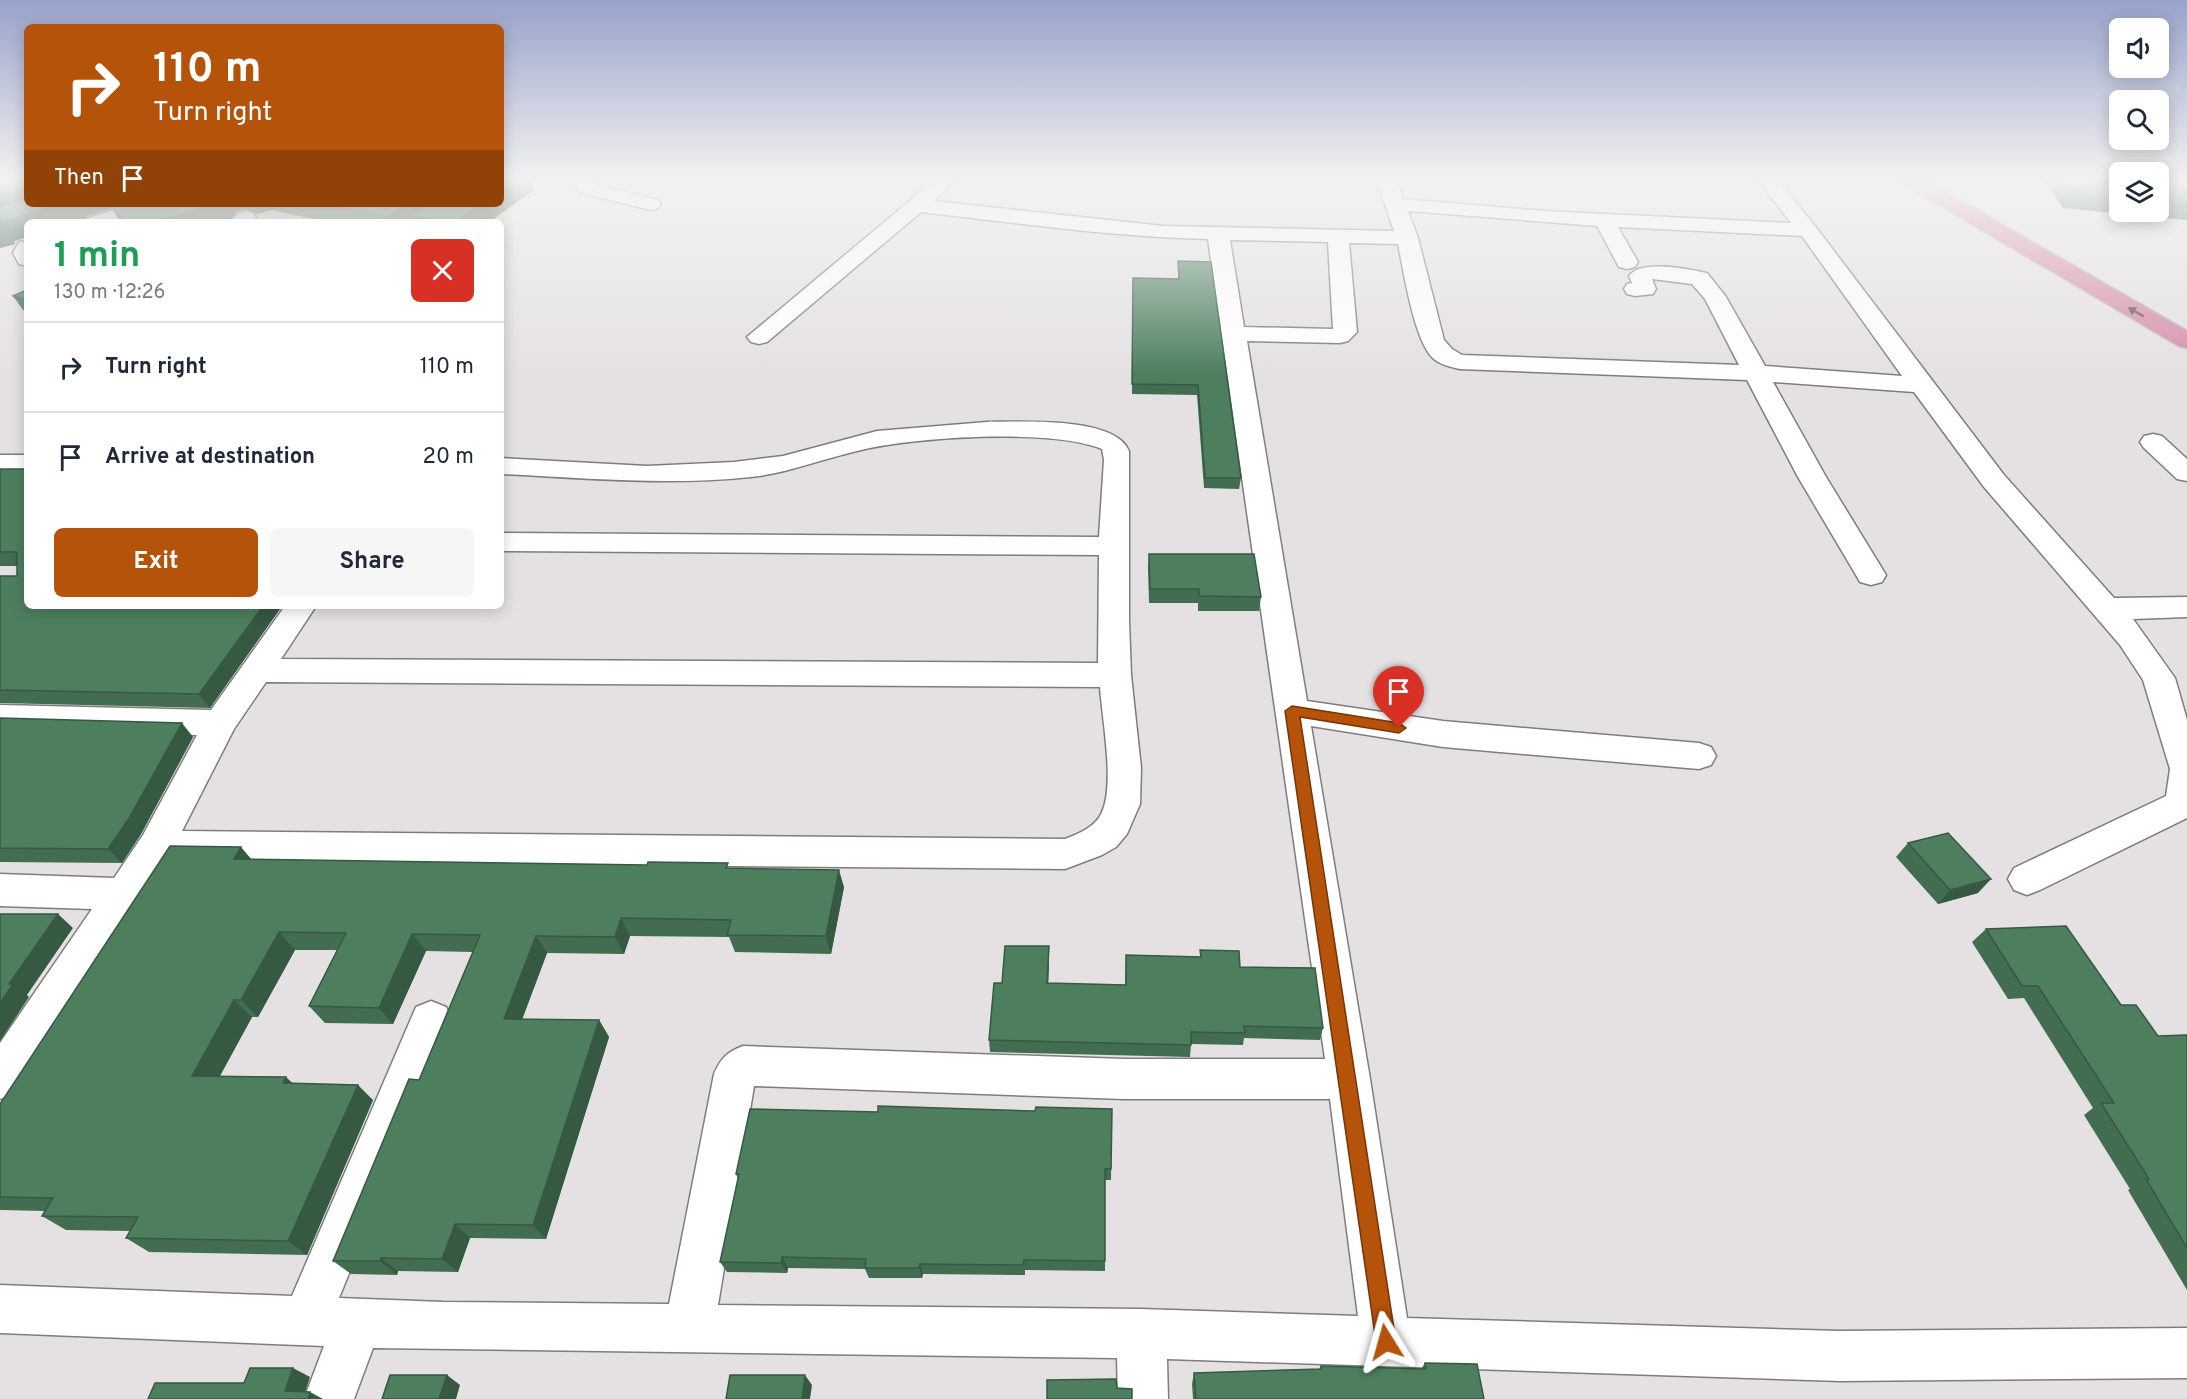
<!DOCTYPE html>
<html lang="en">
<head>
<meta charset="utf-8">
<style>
	body { margin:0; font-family:Overpass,sans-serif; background:#f6f6f7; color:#1f2937; height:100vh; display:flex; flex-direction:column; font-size:22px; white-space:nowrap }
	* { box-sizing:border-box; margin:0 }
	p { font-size:20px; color:#747a83 }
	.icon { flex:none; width:33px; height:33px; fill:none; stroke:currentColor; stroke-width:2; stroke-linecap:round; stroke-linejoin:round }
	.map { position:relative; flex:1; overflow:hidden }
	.sheet { position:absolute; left:24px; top:219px; width:480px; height:390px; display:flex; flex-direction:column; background:#fff; border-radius:9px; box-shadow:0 3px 15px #0003 }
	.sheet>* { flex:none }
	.banner { position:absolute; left:24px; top:24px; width:480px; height:183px; border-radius:9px; box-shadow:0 3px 15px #0003; background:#b45309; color:#fff; overflow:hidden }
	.buttons { position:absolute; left:2109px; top:18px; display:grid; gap:12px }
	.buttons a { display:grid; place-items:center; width:60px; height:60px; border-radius:9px; background:#fff; box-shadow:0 3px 15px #0003; font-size:30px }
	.pin { position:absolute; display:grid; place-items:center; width:51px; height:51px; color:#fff; margin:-62px -26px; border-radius:50% 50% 50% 0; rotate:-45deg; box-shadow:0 0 6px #0007 }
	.pin .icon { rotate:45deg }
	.me { position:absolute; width:66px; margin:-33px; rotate:352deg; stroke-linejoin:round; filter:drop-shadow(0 0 4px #0008) }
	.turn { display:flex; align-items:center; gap:21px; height:126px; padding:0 30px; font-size:27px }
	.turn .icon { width:78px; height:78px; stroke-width:2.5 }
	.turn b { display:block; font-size:42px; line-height:51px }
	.then { display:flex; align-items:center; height:57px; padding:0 30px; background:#0003; gap:12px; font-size:22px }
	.round { display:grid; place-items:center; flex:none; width:63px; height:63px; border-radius:9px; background:#f6f6f7 }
	.headline { display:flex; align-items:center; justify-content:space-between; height:102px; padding:0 30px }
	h1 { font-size:36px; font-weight:700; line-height:45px; color:#1e9e55 }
	.button { display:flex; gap:12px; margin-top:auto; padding:12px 30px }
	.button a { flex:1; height:69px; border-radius:9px; background:#b45309; color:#fff; font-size:24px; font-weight:700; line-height:69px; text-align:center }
	.button a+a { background:#f6f6f7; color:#1f2937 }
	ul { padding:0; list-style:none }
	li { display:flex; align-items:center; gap:18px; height:90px; padding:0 30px; border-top:2px solid #e0e1e3 }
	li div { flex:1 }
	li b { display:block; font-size:22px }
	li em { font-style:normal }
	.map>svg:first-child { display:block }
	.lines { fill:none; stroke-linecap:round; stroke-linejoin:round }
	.minor-casing { stroke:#807c7d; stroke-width:3 }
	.major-casing { stroke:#bdbcbc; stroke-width:3 }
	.highway-casing { stroke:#bdbcbc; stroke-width:3 }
	.minor { fill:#fff; fill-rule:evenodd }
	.major { fill:#e6bbcb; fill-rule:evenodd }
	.highway { fill:#d68da9; fill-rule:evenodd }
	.wall { fill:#426d51 }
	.shaded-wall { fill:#365942 }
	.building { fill:#4d7f5e; stroke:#365942; stroke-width:1.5 }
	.oneway { fill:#6a505a }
	.route { fill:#b45309; stroke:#753606; stroke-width:1.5 }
</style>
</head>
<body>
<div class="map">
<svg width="2187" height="1399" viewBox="0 0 2187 1399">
	<rect width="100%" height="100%" fill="#e5e1e2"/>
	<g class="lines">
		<g class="minor-casing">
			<path id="minor" d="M 569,178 L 589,178 L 594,184 L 658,200 L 661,204 L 658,208 L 651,210 L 589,195 L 580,192 Z
				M 937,178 L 959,178 L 934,201 L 1164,226 L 1394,231 L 1376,178 L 1396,178 L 1403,199 L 1545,211 L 1791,223 L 1756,178 L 1776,178 L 1815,226 L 2004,475 L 2114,598 L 2187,597 L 2187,617 L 2133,619 L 2175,678 L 2187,720 L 2187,818 L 2040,890 L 2027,895 L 2014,890 L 2008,879 L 2014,868 L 2166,796 L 2170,769 L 2143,680 L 2120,645 L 1984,487 L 1914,392 L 1773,382 L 1826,477 L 1886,575 L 1882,582 L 1871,585 L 1860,582 L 1856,575 L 1798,477 L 1747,380 L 1460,369 C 1451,367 1441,365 1434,359 C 1414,342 1404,272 1398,244 L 1349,243 L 1357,332 L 1348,341 L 1340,343 L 1247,341 L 1307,701 L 1443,721 L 1699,743 L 1711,747 L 1716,756 L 1711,765 L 1699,769 L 1443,747 L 1311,726 L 1370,1079 L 1407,1318 L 1840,1331 L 2187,1328 L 2187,1378 L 1840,1381 L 1167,1359 L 1168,1399 L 1118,1399 L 1117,1358 L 373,1348 L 354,1399 L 304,1399 L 324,1346 L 0,1333 L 0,1285 L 292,1296 L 416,1007 L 431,1001 L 446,1007 L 452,1020 L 339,1298 L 443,1302 L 669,1304 L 714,1074 C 721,1058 727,1052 743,1046 L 1124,1059 L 1325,1059 L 1208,239 C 1112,237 1017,223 921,212 L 767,342 L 759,344 L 751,342 L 747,337 ZM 1408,211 L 1597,226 L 1619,267 L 1627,269 L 1635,267 L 1638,262 L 1618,227 L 1802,236 L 1902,376 L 1765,366 L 1726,297 L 1707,273 C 1688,269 1641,259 1629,276 L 1632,283 L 1627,284 L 1624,289 L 1627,294 L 1635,296 L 1653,294 L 1656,289 L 1652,279 L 1692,284 L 1705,299 L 1739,365 L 1462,355 L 1452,349 L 1444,340 L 1418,238 ZM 1230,240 L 1328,242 L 1333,329 L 1244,327 ZM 754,1086 L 1124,1099 L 1330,1099 L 1358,1316 L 1141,1309 L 718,1305 Z
				M 133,204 L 165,204 L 162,208 L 117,222 L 85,222 L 88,218 Z
				M 246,211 L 253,213 L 256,217 L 253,222 L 230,222 L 239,213 Z
				M 27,241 L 27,266 L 19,264 L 13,253 L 19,242 Z
				M 987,422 C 1019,422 1115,416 1129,451 L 1129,621 L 1131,675 L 1141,768 L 1140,804 L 1127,834 L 1116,847 L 1102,855 L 1065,869 L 166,861 L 15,1093 L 0,1099 L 0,1043 L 92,909 L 0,906 L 0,874 L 114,878 L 143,835 L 197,735 L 0,729 L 0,705 L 211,710 L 285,606 L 316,606 L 281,659 L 1098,663 L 1099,555 L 501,551 L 501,533 L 1099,537 L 1104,460 L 1102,449 C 1050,428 912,437 857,451 C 822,459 788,473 751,477 C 666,486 586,478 501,474 L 501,458 L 647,466 L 734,462 L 783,456 L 877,431 ZM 266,682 L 1100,687 C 1102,718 1115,784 1102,812 C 1096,827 1078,834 1065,839 L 182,831 L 234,729 Z
				M 2153,434 L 2162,436 L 2187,459 L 2187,481 L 2177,479 L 2144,448 L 2140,442 L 2144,436 Z
				M 0,455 L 27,455 L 27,471 L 0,471 Z"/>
		</g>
		<g class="major-casing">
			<path id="major" d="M 2158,178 L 2187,180 L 2187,192 L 2158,189 Z"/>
		</g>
		<g class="highway-casing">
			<path id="highway" d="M 1897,178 L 1921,178 L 2187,331 L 2187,348 L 2179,346 L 1900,182 Z"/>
		</g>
		<use href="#minor" class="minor"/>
		<use href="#major" class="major"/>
		<use href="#highway" class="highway"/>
	</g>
	<path class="wall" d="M 27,178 L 27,204 L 425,204 L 427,207 L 534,190 L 489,222 L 328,222 L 271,210 L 257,214 L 245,209 L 237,211 L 229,222 L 120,222 L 112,208 L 87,216 L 83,221 L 80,222 L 27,222 L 27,237 L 14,241 L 15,244 L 0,248 L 0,180 Z
		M 2042,178 L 2120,178 L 2120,212 L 2158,212 L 2158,178 L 2187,192 L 2187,219 L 2186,220 L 2063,208 Z
		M 1178,261 L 1241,478 L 1239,489 L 1204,488 L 1197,395 L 1132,394 L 1133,278 L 1178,279 Z
		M 27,290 L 27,311 L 23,310 L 13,296 Z
		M 0,469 L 282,606 L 210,708 L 0,703 L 0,576 L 17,576 L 17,566 L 0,566 Z
		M 1149,554 L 1261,597 L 1259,611 L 1198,611 L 1198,603 L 1149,603 L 1148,568 Z
		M 0,718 L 193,737 L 141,834 L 122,863 L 0,862 Z
		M 1908,843 L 1978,893 L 1938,904 L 1896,857 Z
		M 252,859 L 730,868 L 844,887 L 831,954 L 735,952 L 729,937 L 630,936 L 624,954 L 547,953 L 522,1019 L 599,1020 L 609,1037 L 546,1239 L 470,1238 L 458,1272 L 398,1271 L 397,1275 L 351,1274 L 333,1261 L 419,1080 L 473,952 L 426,951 L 393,1024 L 325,1023 L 309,1006 L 337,950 L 295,950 L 258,1017 L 252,1017 L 220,1076 L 293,1084 L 373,1100 L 307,1255 L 149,1252 L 126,1238 L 130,1231 L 66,1230 L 42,1216 L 45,1211 L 0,1210 L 0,1104 Z
		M 1986,929 L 2121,1005 L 2158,1036 L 2187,1035 L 2187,1290 L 2128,1190 L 2130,1189 L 2084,1115 L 2093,1108 L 2024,998 L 2008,999 L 1972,942 Z
		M 1049,946 L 1049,959 L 1048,983 L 1125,985 L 1126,955 L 1200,957 L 1200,950 L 1240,967 L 1323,1028 L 1320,1040 L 1244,1038 L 1243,1045 L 1191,1044 L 1190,1057 L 990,1052 L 989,1040 L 1002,983 Z
		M 1112,1109 L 1111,1180 L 1105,1180 L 1105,1271 L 1025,1270 L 1025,1275 L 923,1274 L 922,1278 L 869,1278 L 865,1269 L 788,1268 L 787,1273 L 727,1272 L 720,1262 L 738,1179 L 736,1174 L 878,1112 L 1035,1111 Z
		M 1425,1363 L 1484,1399 L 1193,1399 L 1192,1384 L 1194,1373 L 1319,1369 L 1321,1366 L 1421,1369 Z"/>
	<path class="shaded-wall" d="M 520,178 L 529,178 L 534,190 L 489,222 L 454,222 L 481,204 L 501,204 L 501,190 Z
		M 26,183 L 27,185 L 27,204 L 0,213 L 0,190 Z
		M 64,204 L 109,204 L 112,208 L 87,216 L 83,221 L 80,222 L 27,222 L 27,237 L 14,241 L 15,244 L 0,248 L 0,222 Z
		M 216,204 L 243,204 L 245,209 L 237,211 L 229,222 L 156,222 Z
		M 251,204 L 268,204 L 271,210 L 257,214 Z
		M 409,204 L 425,204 L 430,216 L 412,216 L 415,222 L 389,222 L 387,217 Z
		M 263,606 L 282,606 L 210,708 L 199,694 Z
		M 182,723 L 193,737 L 141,834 L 122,863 L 108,849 Z
		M 241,847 L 257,866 L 234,859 Z
		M 839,870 L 844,887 L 831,954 L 826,936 Z
		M 1991,879 L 1978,893 L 1938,904 L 1950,890 Z
		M 58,914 L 73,928 L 27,995 L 29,997 L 0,1041 L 0,1003 L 9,984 Z
		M 621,918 L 630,936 L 624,954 L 615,937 Z
		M 279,932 L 295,950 L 258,1017 L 241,1000 Z
		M 412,934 L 426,951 L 393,1024 L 379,1008 Z
		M 536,936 L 547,953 L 516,1036 L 504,1019 Z
		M 1049,946 L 1049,959 L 1048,995 L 1047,983 Z
		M 234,1000 L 252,1017 L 211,1092 L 192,1076 Z
		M 599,1020 L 609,1037 L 546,1239 L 533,1225 Z
		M 286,1077 L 303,1093 L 283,1083 Z
		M 358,1085 L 373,1100 L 307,1255 L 288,1241 Z
		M 455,1224 L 470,1238 L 458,1272 L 442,1259 Z
		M 782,1257 L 788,1268 L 787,1273 L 781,1263 Z
		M 381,1258 L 398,1271 L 397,1275 L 380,1261 Z
		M 920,1264 L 923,1274 L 922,1278 L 919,1268 Z
		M 293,1368 L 310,1377 L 303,1399 L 285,1391 Z
		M 447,1375 L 460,1385 L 456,1399 L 439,1399 Z
		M 805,1375 L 812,1385 L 810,1399 L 802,1399 Z
		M 310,1392 L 323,1399 L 308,1399 Z"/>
	<path class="building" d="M 7,178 L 27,178 L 27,183 L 0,190 L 0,180 Z
		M 501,178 L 520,178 L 501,190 Z
		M 2062,178 L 2120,178 L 2120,197 L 2073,193 Z
		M 2158,178 L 2175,178 L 2187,192 L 2187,203 L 2158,201 Z
		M 27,199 L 27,204 L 64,204 L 0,222 L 0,206 Z
		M 109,204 L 216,204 L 156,222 L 126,222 Z
		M 325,204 L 409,204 L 387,217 Z
		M 431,204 L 481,204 L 454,222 L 447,222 L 412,216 Z
		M 1178,261 L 1211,262 L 1241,478 L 1205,478 L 1198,385 L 1132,384 L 1133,278 L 1179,279 Z
		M 27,290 L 27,301 L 13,296 Z
		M 0,469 L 27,469 L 27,606 L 263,606 L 199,694 L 0,690 L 0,576 L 17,576 L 17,552 L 0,552 Z
		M 1149,554 L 1254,554 L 1261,597 L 1199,596 L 1199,589 L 1150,589 Z
		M 0,718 L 182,723 L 128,820 L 108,849 L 0,848 Z
		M 1948,833 L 1991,879 L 1950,890 L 1908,843 Z
		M 170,846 L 241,847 L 234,859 L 647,865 L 648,862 L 728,863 L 726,868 L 839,870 L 826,936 L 727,935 L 731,920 L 621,918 L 615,937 L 536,936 L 504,1019 L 599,1020 L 533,1225 L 455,1224 L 442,1259 L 381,1258 L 380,1261 L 333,1261 L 409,1079 L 419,1080 L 480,935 L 412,934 L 379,1008 L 309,1006 L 346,933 L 279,932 L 241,1000 L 234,1000 L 192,1076 L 286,1077 L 283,1083 L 358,1085 L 288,1241 L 126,1238 L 138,1217 L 42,1216 L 53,1198 L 0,1197 L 0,1104 Z
		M 0,914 L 58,914 L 9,984 L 13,984 L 0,1003 Z
		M 2066,926 L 2121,1005 L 2136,1005 L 2158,1036 L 2187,1035 L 2187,1248 L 2146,1179 L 2149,1179 L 2101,1103 L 2114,1103 L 2038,986 L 2022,986 L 1986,929 Z
		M 1005,946 L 1049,946 L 1047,983 L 1126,985 L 1126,955 L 1201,957 L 1200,950 L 1239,951 L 1240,967 L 1315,968 L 1323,1028 L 1244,1026 L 1245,1033 L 1191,1032 L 1191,1045 L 989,1040 L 994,983 L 1002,983 Z
		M 878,1106 L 1035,1111 L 1036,1107 L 1112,1109 L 1111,1169 L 1105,1169 L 1105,1261 L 1024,1260 L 1023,1265 L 920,1264 L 919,1268 L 865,1268 L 866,1259 L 782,1257 L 781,1263 L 720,1262 L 739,1174 L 736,1174 L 750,1109 L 878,1112 Z
		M 1425,1363 L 1477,1364 L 1484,1399 L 1196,1399 L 1194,1373 L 1321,1369 L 1321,1366 L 1426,1369 Z
		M 250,1368 L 293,1368 L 285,1391 L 310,1392 L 308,1399 L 148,1399 L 155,1383 L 244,1383 Z
		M 390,1375 L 447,1375 L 439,1399 L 382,1399 Z
		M 730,1375 L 805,1375 L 802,1399 L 726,1399 Z
		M 1116,1379 L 1117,1388 L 1132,1389 L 1132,1399 L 1047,1399 L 1047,1380 Z"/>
	<defs><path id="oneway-solid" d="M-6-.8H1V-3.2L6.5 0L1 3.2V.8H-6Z" transform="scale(1.5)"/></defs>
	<use class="oneway" href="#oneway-solid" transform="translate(2136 312) rotate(-150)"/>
	<linearGradient id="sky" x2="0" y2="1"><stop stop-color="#98a2ca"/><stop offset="0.48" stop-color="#f3f2f2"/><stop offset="1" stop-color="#f3f2f2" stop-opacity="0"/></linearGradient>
	<rect width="2187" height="374" fill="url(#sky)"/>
	<path class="route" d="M 1292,706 L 1399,723 L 1406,728 L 1399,733 L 1300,717 L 1396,1342 L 1393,1349 L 1386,1352 L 1379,1349 L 1376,1342 L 1285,711 Z"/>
</svg>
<div class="buttons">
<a><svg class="icon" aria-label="sound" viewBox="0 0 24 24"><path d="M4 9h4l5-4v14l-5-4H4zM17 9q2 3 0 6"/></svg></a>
<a><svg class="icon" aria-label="search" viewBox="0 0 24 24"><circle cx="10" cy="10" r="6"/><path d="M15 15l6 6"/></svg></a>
<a><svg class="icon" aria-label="layers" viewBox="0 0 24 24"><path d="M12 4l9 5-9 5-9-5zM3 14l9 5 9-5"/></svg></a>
</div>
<div class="pin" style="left:1399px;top:728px;background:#d93025"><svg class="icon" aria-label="arrive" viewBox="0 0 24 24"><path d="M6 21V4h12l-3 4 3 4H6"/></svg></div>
<svg class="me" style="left:1386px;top:1342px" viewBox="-20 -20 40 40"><path d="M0-17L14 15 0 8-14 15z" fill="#b45309" stroke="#fff" stroke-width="4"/></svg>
<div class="banner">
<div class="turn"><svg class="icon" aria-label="right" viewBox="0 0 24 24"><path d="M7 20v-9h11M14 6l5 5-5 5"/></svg><div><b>110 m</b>Turn right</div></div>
<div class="then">Then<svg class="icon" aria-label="arrive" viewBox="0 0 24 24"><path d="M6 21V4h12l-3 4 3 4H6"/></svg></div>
</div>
<section class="sheet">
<div class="headline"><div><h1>1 min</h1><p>130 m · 12:26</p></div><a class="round" style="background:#d93025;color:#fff"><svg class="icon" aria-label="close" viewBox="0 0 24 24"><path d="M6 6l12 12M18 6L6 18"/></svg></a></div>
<ul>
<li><svg class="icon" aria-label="right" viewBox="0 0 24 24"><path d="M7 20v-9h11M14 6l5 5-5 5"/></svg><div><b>Turn right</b></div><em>110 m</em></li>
<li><svg class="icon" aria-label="arrive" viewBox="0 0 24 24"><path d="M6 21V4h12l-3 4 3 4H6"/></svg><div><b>Arrive at destination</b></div><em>20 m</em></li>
</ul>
<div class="button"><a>Exit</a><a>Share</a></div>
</section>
</div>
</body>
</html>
